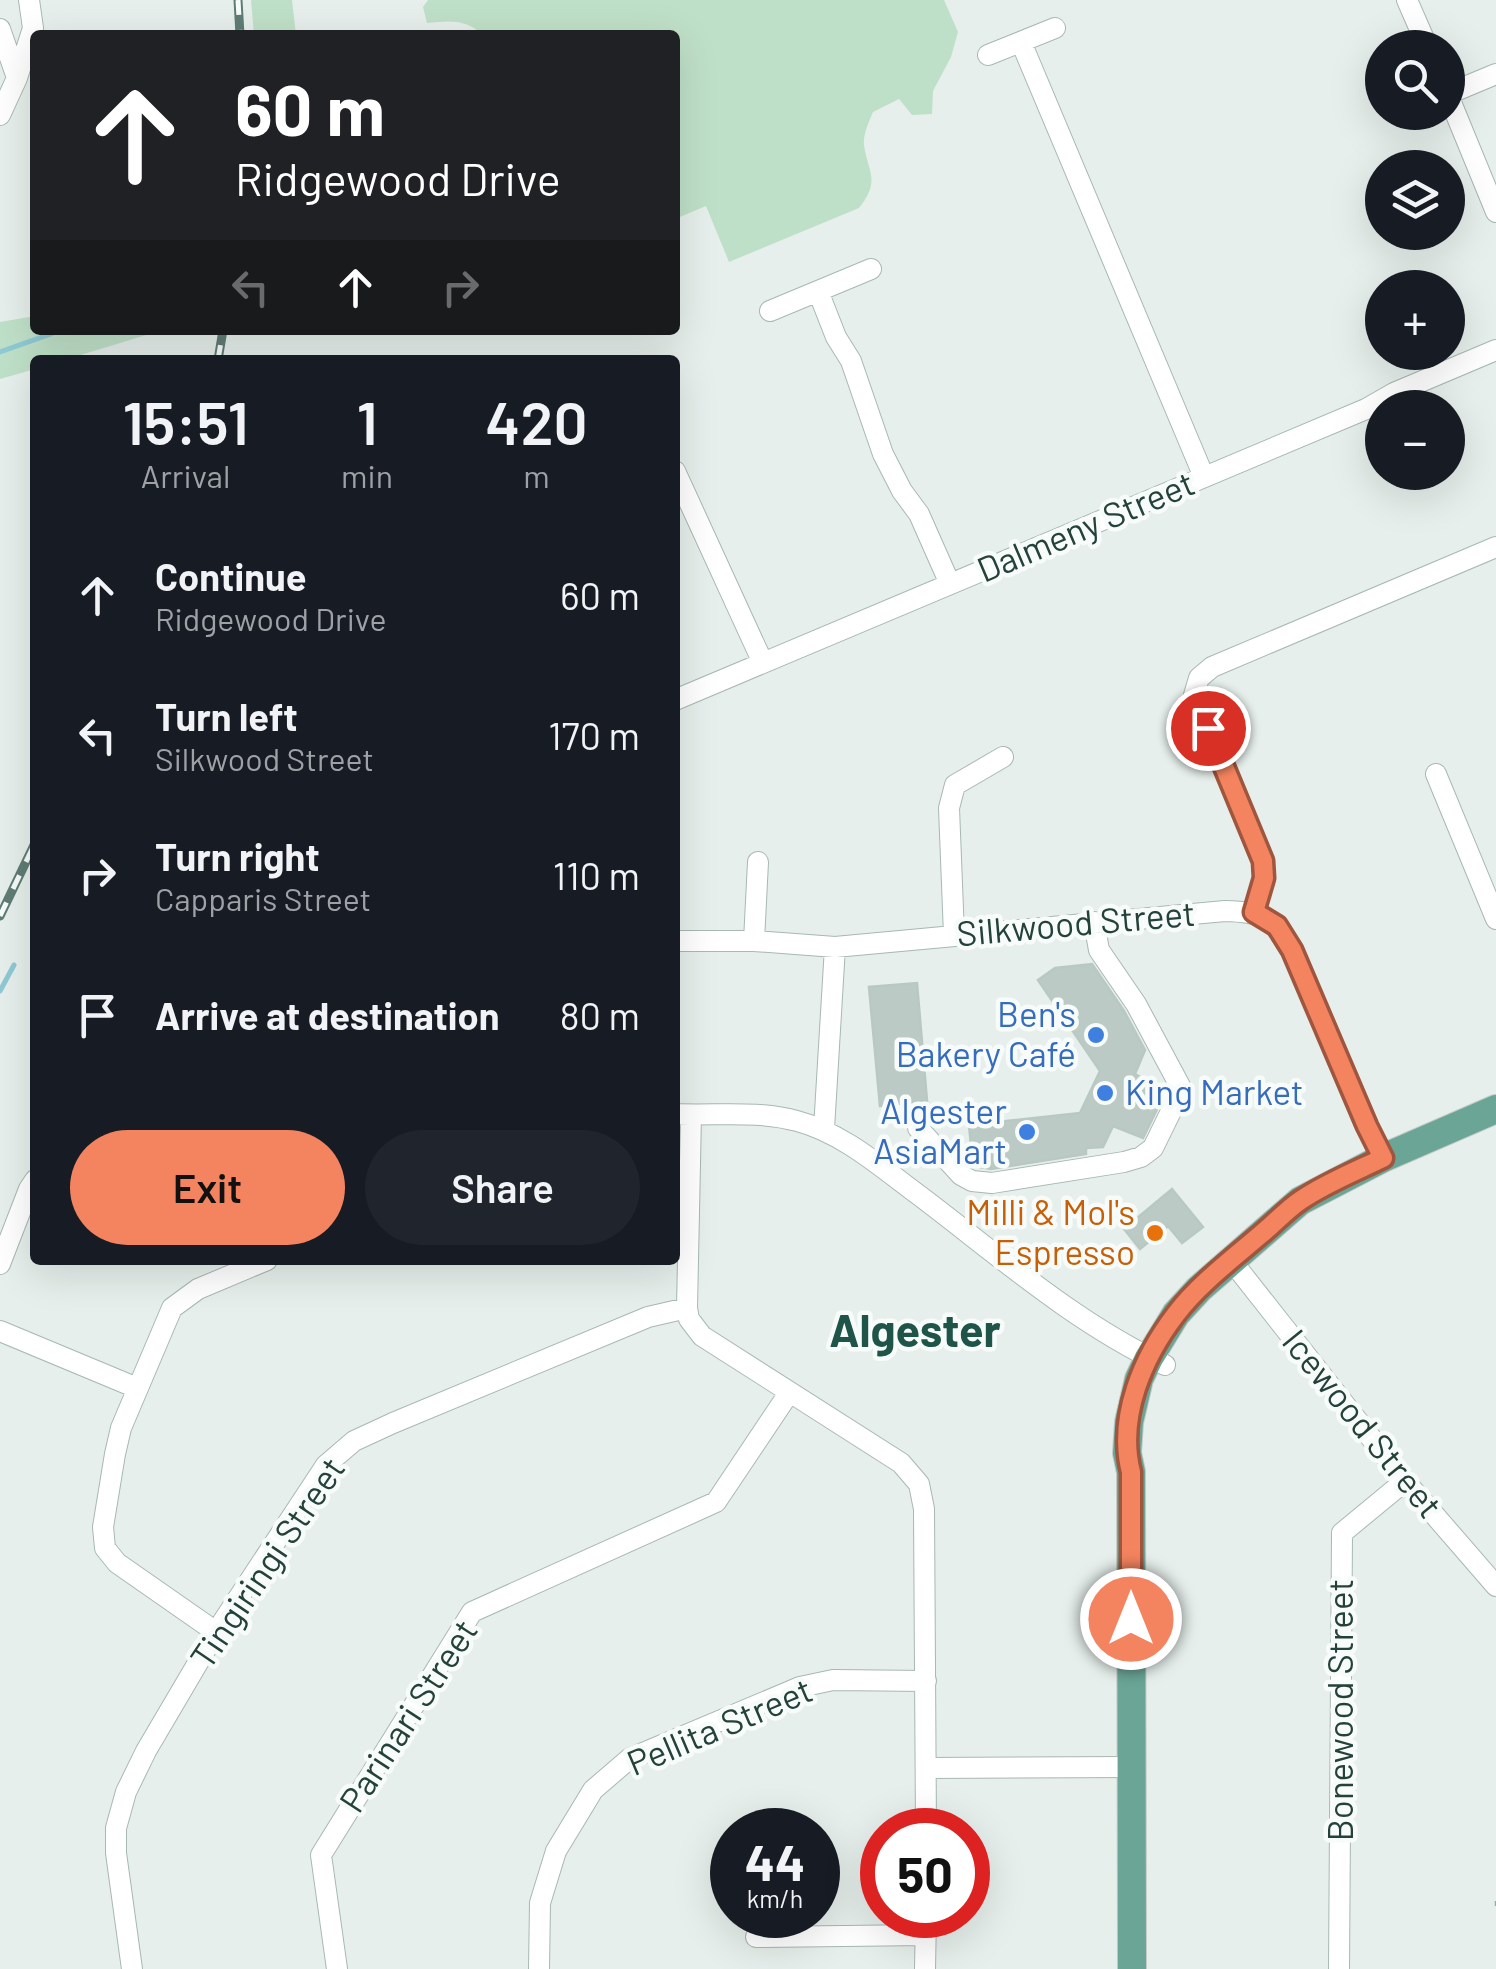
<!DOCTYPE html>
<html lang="en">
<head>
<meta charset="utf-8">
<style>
	body { margin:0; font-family:Barlow,sans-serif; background:#20242c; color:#f1f3f6; height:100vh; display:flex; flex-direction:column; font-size:38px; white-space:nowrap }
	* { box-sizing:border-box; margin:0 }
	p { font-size:32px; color:#9ea1a6 }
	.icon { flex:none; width:55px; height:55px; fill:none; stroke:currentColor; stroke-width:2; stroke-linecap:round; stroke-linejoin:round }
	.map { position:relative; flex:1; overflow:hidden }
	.drawer { position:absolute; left:30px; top:355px; width:650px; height:910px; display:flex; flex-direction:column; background:#171b24; border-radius:10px; box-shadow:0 10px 40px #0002 }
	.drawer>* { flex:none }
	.top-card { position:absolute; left:30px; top:30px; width:650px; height:305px; border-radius:10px; box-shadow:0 10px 40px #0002; background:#202124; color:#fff; overflow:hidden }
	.buttons { position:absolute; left:1365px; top:30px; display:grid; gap:20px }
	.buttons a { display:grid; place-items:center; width:100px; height:100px; border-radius:50%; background:#171b24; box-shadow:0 10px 40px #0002; font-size:50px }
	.speed { position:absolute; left:710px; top:1808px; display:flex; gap:20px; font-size:50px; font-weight:700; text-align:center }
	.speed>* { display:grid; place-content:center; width:130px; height:130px; border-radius:50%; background:#171b24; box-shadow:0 10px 40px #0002; line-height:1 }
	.speed small { font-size:25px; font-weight:400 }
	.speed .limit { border:15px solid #d22; background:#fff; color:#111 }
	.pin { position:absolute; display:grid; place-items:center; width:85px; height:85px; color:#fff; margin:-42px; border:5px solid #fff; border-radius:50%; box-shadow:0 2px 10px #0007 }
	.me { position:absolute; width:110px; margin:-55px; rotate:0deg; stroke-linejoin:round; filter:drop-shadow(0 0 8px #0008) }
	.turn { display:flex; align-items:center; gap:35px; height:210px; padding:0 40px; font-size:45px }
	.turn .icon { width:130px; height:130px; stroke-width:2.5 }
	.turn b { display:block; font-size:70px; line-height:85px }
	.lanes { display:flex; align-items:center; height:95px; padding:0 40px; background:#0003; justify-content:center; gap:50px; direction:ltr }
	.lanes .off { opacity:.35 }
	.eta { display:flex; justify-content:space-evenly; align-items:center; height:170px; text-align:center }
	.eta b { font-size:60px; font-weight:600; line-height:70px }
	.button { display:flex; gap:20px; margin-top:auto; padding:20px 40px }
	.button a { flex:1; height:115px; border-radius:60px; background:#f4845f; color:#111; font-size:40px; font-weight:600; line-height:115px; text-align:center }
	.button a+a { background:#20242c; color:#f1f3f6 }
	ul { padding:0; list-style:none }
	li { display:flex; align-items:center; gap:30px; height:140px; padding:0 40px }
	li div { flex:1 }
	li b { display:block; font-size:38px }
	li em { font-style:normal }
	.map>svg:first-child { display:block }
	.green { fill:#bfe0c8 }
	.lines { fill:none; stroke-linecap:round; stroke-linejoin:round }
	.stream { stroke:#8ec9d4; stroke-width:5 }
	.building { fill:#bbcac4; stroke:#b8c9c2; stroke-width:2.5 }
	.minor-casing { stroke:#a8b8b2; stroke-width:22 }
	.major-casing { stroke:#c2cac8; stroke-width:30 }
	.path { stroke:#86b3a5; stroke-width:2.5; stroke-dasharray:5 8; stroke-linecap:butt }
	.minor { stroke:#fff; stroke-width:20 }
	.major { stroke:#6aa596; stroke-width:28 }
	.rail-casing { stroke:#5f7d75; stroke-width:9 }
	.rail { stroke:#f7fbf9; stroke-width:5; stroke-dasharray:15; stroke-linecap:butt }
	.route-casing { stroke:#9f563e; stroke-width:25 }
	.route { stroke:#f4845f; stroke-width:18 }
	.shop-dot { fill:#3f7fe0; stroke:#f7fbf9; stroke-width:4 }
	.food-dot { fill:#e8710a; stroke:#f7fbf9; stroke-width:4 }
	.labels { text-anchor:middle; stroke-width:9; stroke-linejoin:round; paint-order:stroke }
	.street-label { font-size:35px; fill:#24423a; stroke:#f7fbf9 }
	.shop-label { font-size:35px; fill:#366cbe; stroke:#f7fbf9; text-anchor:end }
	.food-label { font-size:35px; fill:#c56008; stroke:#f7fbf9; text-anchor:end }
	.district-label { font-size:45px; font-weight:bold; fill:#1f5548; stroke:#f7fbf9 }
</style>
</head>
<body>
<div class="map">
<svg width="1496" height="1969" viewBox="0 0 1496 1969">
	<rect width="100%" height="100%" fill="#e6efeb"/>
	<path class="green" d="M 251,0 L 292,0 L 296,35 L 254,35 Z
		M 428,0 L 944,0 L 958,32 L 951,57 L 933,91 L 932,114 L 912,115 L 899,99 L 873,112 C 869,122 863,134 864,145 C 868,173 881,180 859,208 L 729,262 L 706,206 L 675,219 L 675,35 L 482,35 C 467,18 447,21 427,23 L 423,7 Z
		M 35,316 L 35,330 L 154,330 L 153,333 L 64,360 L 35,360 L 35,369 L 0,379 L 0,322 Z"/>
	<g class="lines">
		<path class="stream" d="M 0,352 L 62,330
			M 0,991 L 14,965"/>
	</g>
	<path class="building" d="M 1092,964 L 1124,1011 L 1145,1050 L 1135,1074 L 1166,1091 L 1143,1138 L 1113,1126 L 1103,1147 L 1086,1148 L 1086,1154 L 991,1169 L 973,1166 L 969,1125 L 1080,1113 L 1100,1071 L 1038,980 L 1055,968 Z
		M 917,983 L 927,1101 L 880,1106 L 869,987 Z
		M 1172,1189 L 1203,1227 L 1182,1243 L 1168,1226 L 1140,1249 L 1124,1229 Z"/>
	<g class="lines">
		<g class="minor-casing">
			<path id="minor" d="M 1407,0 L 1428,48
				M 0,29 L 17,78 L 33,28 L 29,0
				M 1021,42 L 1204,477
				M 988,55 L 1055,28
				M 1448,94 L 1496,74
				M 1448,95 L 1496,212
				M 0,115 L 17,78
				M 818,291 L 836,337 L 851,361 L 883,454 L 902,491 L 919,514 L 950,584
				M 770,311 L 871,269
				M 675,471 L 763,663
				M 675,700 L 1366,409 L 1394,393 L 1496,350
				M 1436,774 L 1496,919
				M 1254,911 L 1263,878 L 1263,861 L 1194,695 L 1199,678 L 1212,667 L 1496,547
				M 954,935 L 949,808 L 955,785 L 1003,757
				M 675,941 L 754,941 L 835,947 L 1225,911 C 1264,912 1271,917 1292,950 L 1367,1126 L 1383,1158
				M 754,941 L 758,862
				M 675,1114 C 715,1116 758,1110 797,1121 C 843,1133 882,1168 920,1196 C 998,1255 1075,1323 1165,1365
				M 691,1115 L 687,1308 L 689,1319 L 702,1336 L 901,1463 L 919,1484 L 924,1509 L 926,1830
				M 918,1128 L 961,1175 L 972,1181 L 992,1183 L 1124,1162 L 1141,1157 L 1153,1148 L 1180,1093 L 1180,1086 L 1136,1004 L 1099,950 L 1094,922
				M 824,1129 L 835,947
				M 1231,1260 L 1405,1481 L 1496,1586
				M 0,1264 L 29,1189 L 35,1180
				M 0,1331 L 137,1388
				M 216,1632 L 117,1563 L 105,1548 L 103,1527 L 115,1454 L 121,1428 L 172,1308 L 198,1289 L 267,1260
				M 927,1768 L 1131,1767
				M 756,1937 L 925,1935
				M 132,1969 L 116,1853 L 116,1828 L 126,1792 L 146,1751 L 216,1632 L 326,1465 L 354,1441 L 393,1423 L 648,1317 L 687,1308
				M 337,1969 L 321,1855 L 472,1612 L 716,1502 L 789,1393
				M 539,1969 L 540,1903 L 556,1851 L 593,1790 L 629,1759 L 800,1687 L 833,1680 L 926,1681
				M 925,1969 L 926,1915
				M 1339,1969 L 1342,1533 L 1405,1481"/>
		</g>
		<g class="major-casing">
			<path id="major" d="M 1132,1969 L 1131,1472 L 1127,1453 L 1129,1422 L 1139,1379 L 1149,1358 L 1176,1314 L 1199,1289 L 1300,1201 L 1383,1158 L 1496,1109"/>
		</g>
		<path class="path" d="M 1496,1901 L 1496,1908"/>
		<use href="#minor" class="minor"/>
		<use href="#major" class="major"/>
		<g class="rail-casing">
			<path id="rail" d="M 238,0 L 240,35
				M 218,360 L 223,330
				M 0,916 L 35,843"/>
		</g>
		<use href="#rail" class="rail"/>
	</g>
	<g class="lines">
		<g class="route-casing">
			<path id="route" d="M 1131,1619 L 1131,1472 C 1117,1417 1143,1357 1176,1314 C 1199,1284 1231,1260 1260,1235 C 1274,1224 1286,1210 1301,1200 C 1326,1183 1356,1171 1383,1158 L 1367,1126 L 1292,950 L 1277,926 L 1254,912 L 1264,878 L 1263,861 L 1208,728"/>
		</g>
		<use href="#route" class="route"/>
	</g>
	<g class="shop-dot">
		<circle cx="1096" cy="1035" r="10"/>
		<circle cx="1105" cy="1093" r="10"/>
		<circle cx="1027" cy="1132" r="10"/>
	</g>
	<circle class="food-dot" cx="1155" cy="1233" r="10"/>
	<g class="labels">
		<g class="street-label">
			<text transform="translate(1086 527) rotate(-23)" y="12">Dalmeny Street</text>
			<text transform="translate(1076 924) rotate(-5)" y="12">Silkwood Street</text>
			<text transform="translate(1362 1424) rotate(51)" y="12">Icewood Street</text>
			<text transform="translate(268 1563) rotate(-56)" y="12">Tingiringi Street</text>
			<text transform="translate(1341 1710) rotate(-90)" y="12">Bonewood Street</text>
			<text transform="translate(409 1716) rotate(-57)" y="12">Parinari Street</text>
			<text transform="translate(720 1727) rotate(-23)" y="12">Pellita Street</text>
		</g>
		<g class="shop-label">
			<text x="1076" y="1027">Ben's<tspan x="1076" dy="40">Bakery Café</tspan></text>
			<text x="1125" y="1105" text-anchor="start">King Market</text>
			<text x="1007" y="1124">Algester<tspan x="1007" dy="40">AsiaMart</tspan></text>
		</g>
		<g class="food-label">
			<text x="1135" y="1225">Milli &amp; Mol's<tspan x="1135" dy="40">Espresso</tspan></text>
		</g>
		<g class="district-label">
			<text x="915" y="1347">Algester</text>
		</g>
	</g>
</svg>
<div class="buttons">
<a><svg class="icon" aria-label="search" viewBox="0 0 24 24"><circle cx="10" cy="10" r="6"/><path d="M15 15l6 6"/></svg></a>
<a><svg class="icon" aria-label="layers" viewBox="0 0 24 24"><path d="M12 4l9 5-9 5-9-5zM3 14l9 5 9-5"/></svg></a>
<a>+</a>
<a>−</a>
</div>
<div class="speed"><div>44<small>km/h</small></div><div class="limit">50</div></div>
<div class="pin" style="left:1208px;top:728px;background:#d93025"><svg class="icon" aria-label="arrive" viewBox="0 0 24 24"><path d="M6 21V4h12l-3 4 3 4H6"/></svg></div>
<svg class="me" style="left:1131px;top:1619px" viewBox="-20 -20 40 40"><circle r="17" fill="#f4845f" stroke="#fff" stroke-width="3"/><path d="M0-11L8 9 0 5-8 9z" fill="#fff"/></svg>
<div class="top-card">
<div class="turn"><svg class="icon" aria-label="ahead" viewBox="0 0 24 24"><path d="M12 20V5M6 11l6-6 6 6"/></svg><div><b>60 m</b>Ridgewood Drive</div></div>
<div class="lanes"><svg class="icon off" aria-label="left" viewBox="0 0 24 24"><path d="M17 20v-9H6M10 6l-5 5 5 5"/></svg><svg class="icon" aria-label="ahead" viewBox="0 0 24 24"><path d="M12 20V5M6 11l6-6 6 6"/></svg><svg class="icon off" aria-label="right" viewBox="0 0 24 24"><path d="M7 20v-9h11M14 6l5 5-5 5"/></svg></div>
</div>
<section class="drawer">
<div class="eta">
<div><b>15:51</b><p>Arrival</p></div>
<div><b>1</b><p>min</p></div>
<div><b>420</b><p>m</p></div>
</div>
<ul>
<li><svg class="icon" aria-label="ahead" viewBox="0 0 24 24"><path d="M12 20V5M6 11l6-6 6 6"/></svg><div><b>Continue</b><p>Ridgewood Drive</p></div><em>60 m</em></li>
<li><svg class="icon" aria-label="left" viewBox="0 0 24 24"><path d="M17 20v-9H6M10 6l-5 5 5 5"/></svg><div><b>Turn left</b><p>Silkwood Street</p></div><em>170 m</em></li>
<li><svg class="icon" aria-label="right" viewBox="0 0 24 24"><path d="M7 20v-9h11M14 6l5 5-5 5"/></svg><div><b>Turn right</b><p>Capparis Street</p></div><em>110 m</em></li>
<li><svg class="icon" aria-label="arrive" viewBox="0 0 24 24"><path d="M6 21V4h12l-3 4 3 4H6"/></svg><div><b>Arrive at destination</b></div><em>80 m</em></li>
</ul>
<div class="button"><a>Exit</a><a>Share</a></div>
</section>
</div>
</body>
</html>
